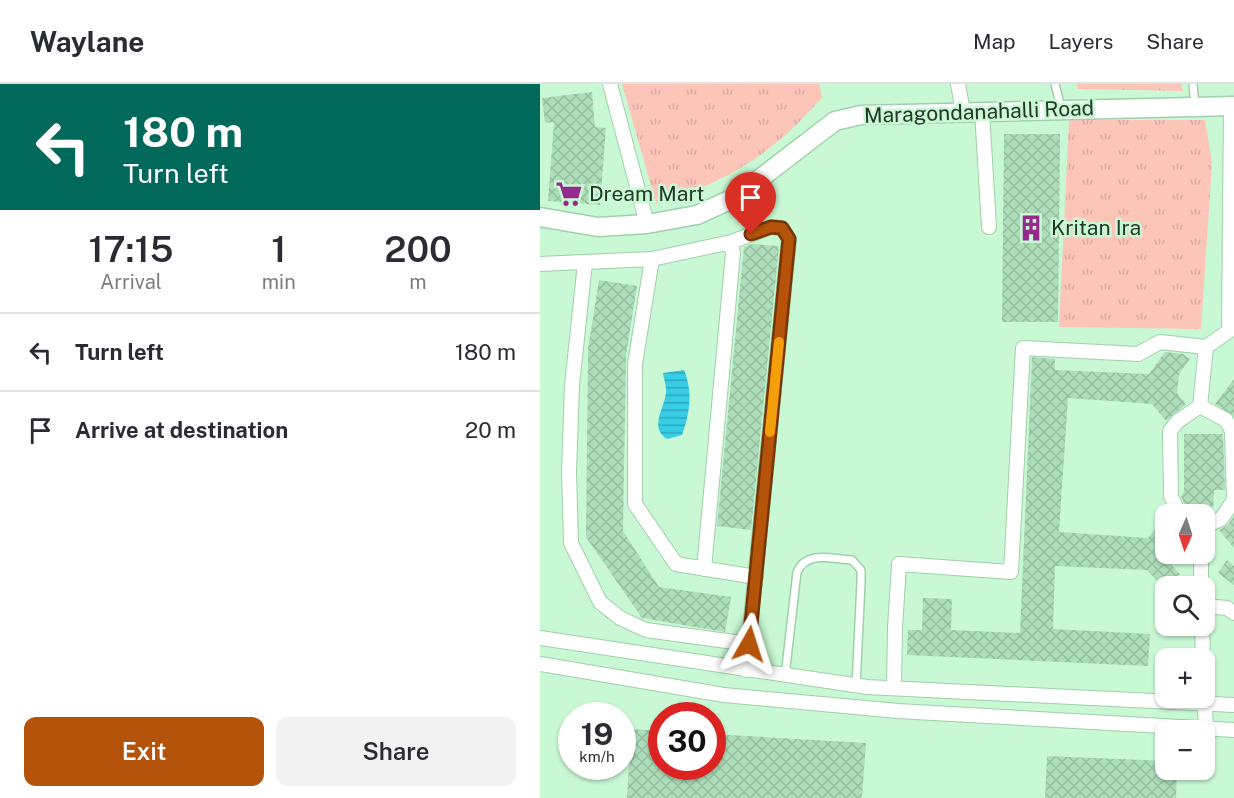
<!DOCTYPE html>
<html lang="en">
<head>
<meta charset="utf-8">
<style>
	body { margin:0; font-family:"Public Sans",sans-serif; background:#f2f2f3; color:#2b2b33; height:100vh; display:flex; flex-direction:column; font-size:22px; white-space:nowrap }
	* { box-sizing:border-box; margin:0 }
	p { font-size:20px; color:#7c7c81 }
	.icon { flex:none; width:33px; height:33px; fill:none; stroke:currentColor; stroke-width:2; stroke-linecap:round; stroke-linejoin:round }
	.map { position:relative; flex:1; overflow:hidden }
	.panel { display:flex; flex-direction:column; background:#fff; width:540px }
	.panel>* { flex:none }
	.hud { background:#00695c; color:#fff; overflow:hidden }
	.needle { width:39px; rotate:183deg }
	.buttons { position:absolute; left:615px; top:420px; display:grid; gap:12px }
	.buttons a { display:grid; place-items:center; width:60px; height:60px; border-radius:12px; background:#fff; box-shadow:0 2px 4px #0004; font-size:30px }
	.speed { position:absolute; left:18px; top:618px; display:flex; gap:12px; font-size:30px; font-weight:700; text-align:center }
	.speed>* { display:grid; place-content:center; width:78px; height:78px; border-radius:50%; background:#fff; box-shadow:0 2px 4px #0004; line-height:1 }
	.speed small { font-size:15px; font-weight:400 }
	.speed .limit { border:9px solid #d22; background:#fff; color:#111 }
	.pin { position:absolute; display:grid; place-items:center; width:51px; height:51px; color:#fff; margin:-62px -26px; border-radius:50% 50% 50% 0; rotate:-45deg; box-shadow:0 0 6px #0007 }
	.pin .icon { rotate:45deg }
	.me { position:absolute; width:66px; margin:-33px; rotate:6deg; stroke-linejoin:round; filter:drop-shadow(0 0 4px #0008) }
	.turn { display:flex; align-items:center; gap:21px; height:126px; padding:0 24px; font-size:27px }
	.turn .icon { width:78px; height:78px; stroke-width:2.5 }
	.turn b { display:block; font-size:42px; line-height:51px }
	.eta { display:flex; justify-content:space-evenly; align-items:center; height:102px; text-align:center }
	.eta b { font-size:36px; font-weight:600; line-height:42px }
	.action { display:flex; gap:12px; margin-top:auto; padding:12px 24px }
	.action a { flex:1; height:69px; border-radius:12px; background:#b45309; color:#fff; font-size:24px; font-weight:600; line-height:69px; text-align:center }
	.action a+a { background:#f2f2f3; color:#2b2b33 }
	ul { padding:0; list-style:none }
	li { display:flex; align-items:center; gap:18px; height:78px; padding:0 24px; border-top:2px solid #e1e1e2 }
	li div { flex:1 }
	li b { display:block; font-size:22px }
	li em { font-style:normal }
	header { display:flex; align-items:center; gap:36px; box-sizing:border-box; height:84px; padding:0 30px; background:#fff; border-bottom:2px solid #e1e1e2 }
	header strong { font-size:28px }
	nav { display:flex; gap:33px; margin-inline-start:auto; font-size:21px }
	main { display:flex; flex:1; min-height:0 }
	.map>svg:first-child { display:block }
	.grass { fill:url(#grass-tufts) }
	.water { fill:url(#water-rules) }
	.building { fill:url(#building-cross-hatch) }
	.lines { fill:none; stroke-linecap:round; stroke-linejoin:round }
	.service-casing { stroke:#a0cfab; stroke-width:10 }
	.minor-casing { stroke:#a0cfab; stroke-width:16 }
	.tertiary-casing { stroke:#a0cfab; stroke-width:21 }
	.service { stroke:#fff; stroke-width:7 }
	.minor { stroke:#fff; stroke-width:14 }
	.tertiary { stroke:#fff; stroke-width:18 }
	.route-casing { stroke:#753606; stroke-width:15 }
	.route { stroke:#b45309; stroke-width:10 }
	.slow { stroke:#f59e0b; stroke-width:10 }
	.labels { text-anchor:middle; stroke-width:5; stroke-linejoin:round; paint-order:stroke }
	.street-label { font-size:21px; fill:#243729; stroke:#c9f9d4 }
	.poi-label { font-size:21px; fill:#243729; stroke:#c9f9d4; text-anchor:start }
</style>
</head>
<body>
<header>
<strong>Waylane</strong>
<nav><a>Map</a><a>Layers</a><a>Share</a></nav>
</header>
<main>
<section class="panel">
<div class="hud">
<div class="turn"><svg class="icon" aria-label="left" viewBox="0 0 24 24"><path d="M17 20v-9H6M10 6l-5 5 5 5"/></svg><div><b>180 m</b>Turn left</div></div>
</div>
<div class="eta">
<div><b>17:15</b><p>Arrival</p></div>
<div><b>1</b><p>min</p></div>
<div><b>200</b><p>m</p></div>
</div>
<ul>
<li><svg class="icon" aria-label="left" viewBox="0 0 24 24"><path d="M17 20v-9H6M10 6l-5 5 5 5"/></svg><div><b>Turn left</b></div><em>180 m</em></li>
<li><svg class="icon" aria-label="arrive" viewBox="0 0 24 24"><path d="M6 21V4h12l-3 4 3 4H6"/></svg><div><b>Arrive at destination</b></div><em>20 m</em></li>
</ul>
<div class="action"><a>Exit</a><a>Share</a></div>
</section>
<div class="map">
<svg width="694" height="714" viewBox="0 0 694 714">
	<defs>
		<pattern id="grass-tufts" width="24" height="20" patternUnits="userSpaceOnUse" patternTransform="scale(1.5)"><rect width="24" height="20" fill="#fdc4b8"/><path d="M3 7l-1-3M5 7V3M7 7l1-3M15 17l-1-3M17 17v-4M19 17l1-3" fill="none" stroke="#d9a99e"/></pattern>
		<pattern id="water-rules" width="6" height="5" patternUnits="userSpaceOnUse" patternTransform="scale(1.5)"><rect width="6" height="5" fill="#38cde7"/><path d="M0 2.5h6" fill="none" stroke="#2fa7bb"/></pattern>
		<pattern id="building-cross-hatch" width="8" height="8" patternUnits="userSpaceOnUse" patternTransform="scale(1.5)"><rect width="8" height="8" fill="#adddb9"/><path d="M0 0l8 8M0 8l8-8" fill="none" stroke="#95be9f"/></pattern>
	</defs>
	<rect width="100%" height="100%" fill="#c9f9d4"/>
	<path class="grass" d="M 82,0 L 279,0 L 282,13 C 237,67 184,101 116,119 Z
		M 537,0 L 641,0 L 643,7 L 538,5 Z
		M 529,36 L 665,36 L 672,79 L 661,245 L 519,243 Z"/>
	<path class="water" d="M 144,286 C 153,307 150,330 142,351 L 127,355 C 109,344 124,325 126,309 C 127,303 124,296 123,289 Z"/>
	<path class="building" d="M 52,8 L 55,43 L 66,44 L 60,121 L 8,117 L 14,38 L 5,39 L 2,14 Z
		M 464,50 L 520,50 L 518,238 L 462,238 Z
		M 212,160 L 239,162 L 211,446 L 177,442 L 204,163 Z
		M 59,196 L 97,202 L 86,271 L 83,447 L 119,503 L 191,513 L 185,548 L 102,534 L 46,453 L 48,265 Z
		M 625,268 L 643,270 L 650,275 L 639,290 L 637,309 L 646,320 L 626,337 L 612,320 L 528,314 L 519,448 L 608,454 L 626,432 L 626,470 L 630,470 L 628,477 L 640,490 L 624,504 L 607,486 L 515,482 L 513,545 L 610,550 L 608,582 L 367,571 L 368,546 L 382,546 L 383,514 L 412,515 L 411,546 L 480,549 L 492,273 L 515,275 L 515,286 L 609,290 Z
		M 694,295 L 694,332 L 675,320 Z
		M 644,350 L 683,350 L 685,406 L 674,406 L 673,429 L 648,429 L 641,412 L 644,408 Z
		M 694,432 L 694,464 L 679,446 L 688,441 Z
		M 687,476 L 694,482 L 694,501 L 678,489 Z
		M 91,645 L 122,647 L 122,682 L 172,682 L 172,650 L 326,659 L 322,714 L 87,714 Z
		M 507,672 L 626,677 L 626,686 L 637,686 L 636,714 L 505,714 Z"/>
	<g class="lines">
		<g class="service-casing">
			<path id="service" d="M 515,0 L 521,24
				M 653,0 L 655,22
				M 245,592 L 257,488 C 267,466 292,475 312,476 L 321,486 L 321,498 L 316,602"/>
		</g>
		<g class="minor-casing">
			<path id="minor" d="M 70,0 L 107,140
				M 418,0 L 423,28
				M 442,27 L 449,143
				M 191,158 L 231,143 L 242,144 L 249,155 L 206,586
				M 112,175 L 95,280 L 95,420 L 136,480 L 216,493
				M 45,179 L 32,301 L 29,388 L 31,459 L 60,518 L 80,534 L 106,546 L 209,560
				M 0,180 L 112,175 L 191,158 L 193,169 L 164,485
				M 660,322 L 686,336 L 692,347 L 694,416 L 681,435 L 664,443
				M 639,430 L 631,412 L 630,347 L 638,337 L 660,322 L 666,263 L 689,247 L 691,21
				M 661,470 L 661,502
				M 664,522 L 687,524 L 694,529
				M 662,542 L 663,574
				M 0,554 L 327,603 L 694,621
				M 0,580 L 184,611 L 358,627 L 694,646
				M 354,604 L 355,544 L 359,480 L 471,488 L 483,264 L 598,270 L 620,258 L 666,263
				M 664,605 L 666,645"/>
		</g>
		<g class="tertiary-casing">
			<path id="tertiary" d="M 0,133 L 58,143 L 107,140 L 157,131 L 196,113 L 295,37 L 321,31 L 694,22"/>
		</g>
		<use href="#service" class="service"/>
		<use href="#minor" class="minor"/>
		<use href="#tertiary" class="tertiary"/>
	</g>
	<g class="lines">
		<g class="route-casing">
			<path id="route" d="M 209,560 L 249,155 L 242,144 L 231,143 L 211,150"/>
		</g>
		<use href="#route" class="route"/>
		<path class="slow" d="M 230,348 L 239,258"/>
	</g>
	<defs>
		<g id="supermarket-bare" transform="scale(2.07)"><path d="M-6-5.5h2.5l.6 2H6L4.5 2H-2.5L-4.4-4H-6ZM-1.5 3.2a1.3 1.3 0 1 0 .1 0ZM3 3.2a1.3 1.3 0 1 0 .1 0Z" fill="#962a8c" stroke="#c9f9d4" stroke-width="2.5" paint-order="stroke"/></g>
		<g id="building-bare" transform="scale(2.07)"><path d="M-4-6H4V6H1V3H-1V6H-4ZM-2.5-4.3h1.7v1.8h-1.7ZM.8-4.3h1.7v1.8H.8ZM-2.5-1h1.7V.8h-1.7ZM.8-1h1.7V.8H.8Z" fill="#962a8c" stroke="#c9f9d4" stroke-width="2.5" paint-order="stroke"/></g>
	</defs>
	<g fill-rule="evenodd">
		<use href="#supermarket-bare" x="29" y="110"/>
		<use href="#building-bare" x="491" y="144"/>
	</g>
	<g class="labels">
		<g class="street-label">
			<text transform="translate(439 28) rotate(-2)" y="7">Maragondanahalli Road</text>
		</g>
		<g class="poi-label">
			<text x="49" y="117">Dream Mart</text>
			<text x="511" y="151">Kritan Ira</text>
		</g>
	</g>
</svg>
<div class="buttons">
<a><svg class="needle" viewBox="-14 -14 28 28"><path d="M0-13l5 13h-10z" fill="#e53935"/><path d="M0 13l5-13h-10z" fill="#7c7c81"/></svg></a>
<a><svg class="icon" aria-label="search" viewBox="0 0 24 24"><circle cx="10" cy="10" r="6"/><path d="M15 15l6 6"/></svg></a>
<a>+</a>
<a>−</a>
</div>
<div class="speed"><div>19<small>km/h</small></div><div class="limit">30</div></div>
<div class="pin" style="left:211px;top:150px;background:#d93025"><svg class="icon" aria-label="arrive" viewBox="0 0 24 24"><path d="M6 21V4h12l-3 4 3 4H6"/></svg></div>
<svg class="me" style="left:209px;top:560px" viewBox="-20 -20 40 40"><path d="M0-17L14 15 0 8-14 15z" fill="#b45309" stroke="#fff" stroke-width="4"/></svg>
</div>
</main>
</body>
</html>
